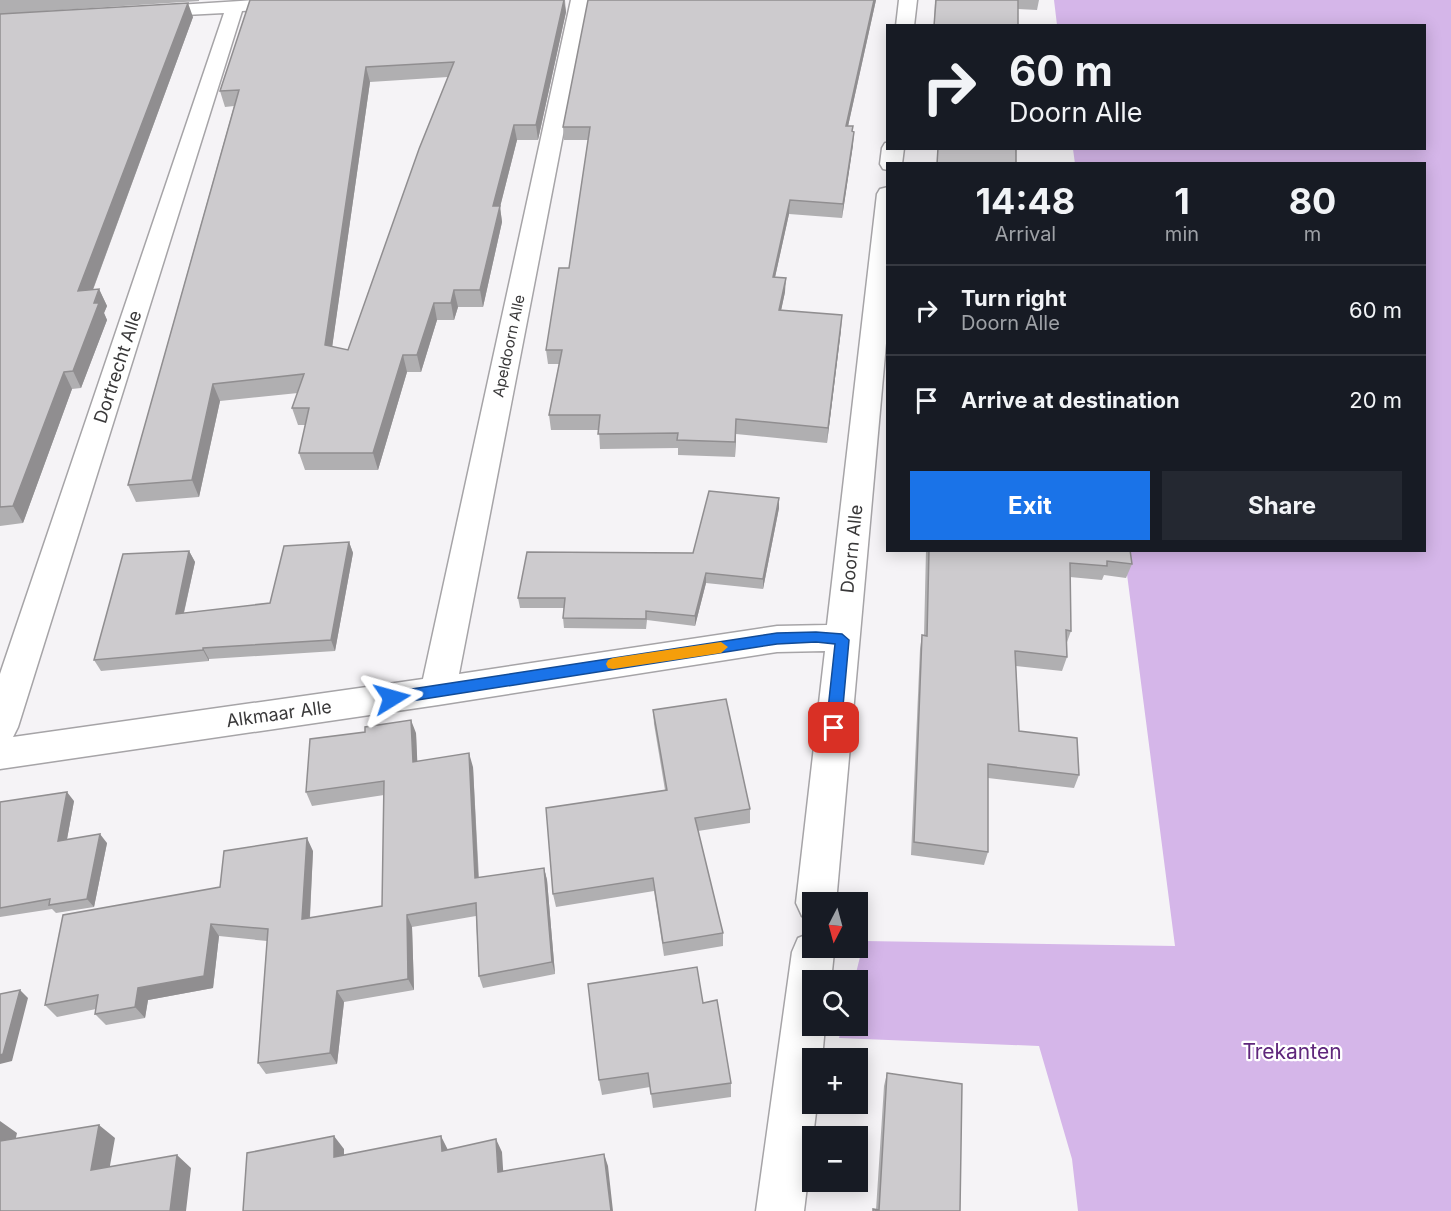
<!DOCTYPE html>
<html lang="en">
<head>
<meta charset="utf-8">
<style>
	body { margin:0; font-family:Inter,sans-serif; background:#242831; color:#f1f3f6; height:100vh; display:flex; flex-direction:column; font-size:22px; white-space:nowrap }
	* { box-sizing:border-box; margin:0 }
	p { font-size:20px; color:#9ea1a6 }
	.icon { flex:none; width:33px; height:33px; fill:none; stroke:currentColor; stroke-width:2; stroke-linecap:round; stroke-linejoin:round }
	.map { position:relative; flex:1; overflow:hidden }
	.details { position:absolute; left:886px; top:162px; width:540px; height:390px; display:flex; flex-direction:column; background:#171b24; border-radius:0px; box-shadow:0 3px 15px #0003 }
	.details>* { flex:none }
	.banner { position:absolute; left:886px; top:24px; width:540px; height:126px; border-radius:0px; box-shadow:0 3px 15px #0003; background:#171b24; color:#f1f3f6; overflow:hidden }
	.needle { width:39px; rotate:186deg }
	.controls { position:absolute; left:802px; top:892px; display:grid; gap:12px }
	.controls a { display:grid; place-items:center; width:66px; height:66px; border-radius:0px; background:#171b24; box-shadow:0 3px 15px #0003; font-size:30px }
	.pin { position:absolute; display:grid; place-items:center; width:51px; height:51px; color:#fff; margin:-26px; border-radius:12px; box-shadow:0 3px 9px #0006 }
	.me { position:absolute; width:66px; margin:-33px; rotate:82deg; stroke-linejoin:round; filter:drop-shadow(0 0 4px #0008) }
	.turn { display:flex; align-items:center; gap:21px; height:126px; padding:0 24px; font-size:27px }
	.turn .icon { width:78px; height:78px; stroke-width:2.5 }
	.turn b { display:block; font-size:42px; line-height:51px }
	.eta { display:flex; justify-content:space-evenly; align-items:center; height:102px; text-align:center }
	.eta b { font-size:36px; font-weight:700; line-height:42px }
	.primary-button { display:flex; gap:12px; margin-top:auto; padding:12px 24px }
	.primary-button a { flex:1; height:69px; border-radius:0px; background:#1a73e8; color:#fff; font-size:24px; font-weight:700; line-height:69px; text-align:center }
	.primary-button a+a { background:#242831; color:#f1f3f6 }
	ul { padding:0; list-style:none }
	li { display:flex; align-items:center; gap:18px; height:90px; padding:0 24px; border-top:2px solid #363941 }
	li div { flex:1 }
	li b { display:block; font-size:22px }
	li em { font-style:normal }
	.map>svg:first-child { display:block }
	.green { fill:#d5b6e9 }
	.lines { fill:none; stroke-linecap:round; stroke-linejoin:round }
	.minor-casing { stroke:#a6a4a7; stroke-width:3 }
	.minor { fill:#fff; fill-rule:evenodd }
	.wall { fill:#b0afb1; fill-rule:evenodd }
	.shaded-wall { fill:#908e90 }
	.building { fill:#cdcbce; stroke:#908e90; stroke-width:1.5; fill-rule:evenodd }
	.route { fill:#1a73e8; stroke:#114b97; stroke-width:1.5 }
	.slow { fill:#f59e0b }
	.labels { text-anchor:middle; stroke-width:4.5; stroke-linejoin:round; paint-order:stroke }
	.far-street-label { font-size:15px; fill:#393839; stroke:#fff }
	.street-label { font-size:18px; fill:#393839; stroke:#fff }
	.near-park-label { font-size:21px; fill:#5f277c; stroke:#fff }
</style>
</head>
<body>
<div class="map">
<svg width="1451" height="1211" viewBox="0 0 1451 1211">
	<rect width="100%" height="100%" fill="#f5f3f6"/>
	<path class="green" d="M 1054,0 L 1451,0 L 1451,1211 L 1078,1211 L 1072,1159 L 1039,1046 L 839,1038 L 842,1026 L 858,1026 L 858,981 L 854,981 L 864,941 L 1175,946 L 1124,551 L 1425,550 L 1425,164 L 1075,164 L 1073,149 L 1425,148 L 1425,26 L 1057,25 Z"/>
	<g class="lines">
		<g class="minor-casing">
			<path id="minor" d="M 257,0 L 354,0 L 351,4 L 345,5 L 242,11 L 18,727 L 13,737 L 423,679 L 571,0 L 589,0 L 459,674 L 777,626 L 827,625 L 877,194 L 880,189 L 888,187 L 888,321 L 836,903 L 813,903 L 813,920 L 802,916 L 796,903 L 825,651 L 777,652 L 438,705 L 0,769 L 0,674 L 224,13 L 146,17 L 140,16 L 137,12 L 140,8 L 146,7 Z
				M 899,0 L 917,0 L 914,26 L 896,26 Z
				M 885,143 L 888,143 L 888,148 L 904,148 L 902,164 L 888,164 L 888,170 L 883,169 L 880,164 L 882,148 Z
				M 813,932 L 813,948 L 832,948 L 834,952 L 831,981 L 813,981 L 813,1026 L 825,1026 L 822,1059 L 813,1059 L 813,1104 L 817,1104 L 804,1211 L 756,1211 L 792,952 L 798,938 Z"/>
		</g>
		<use href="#minor" class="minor"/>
	</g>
	<path class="wall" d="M 0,0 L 199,0 L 199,1 L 47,11 L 193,17 L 93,290 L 99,289 L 107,306 L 104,313 L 107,320 L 81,388 L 72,389 L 23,523 L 0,526 Z
		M 250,0 L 565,0 L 566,12 L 538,140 L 517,140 L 500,207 L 502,222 L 483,307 L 458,307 L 454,320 L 437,320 L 421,372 L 407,372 L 378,470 L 305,470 L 299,453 L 306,425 L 298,425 L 292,408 L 298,393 L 220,401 L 199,497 L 136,502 L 128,485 L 234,106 L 225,107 L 220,91 ZM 448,77 L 348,350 L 332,347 L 370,82 Z
		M 588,0 L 876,0 L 848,126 L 853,131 L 853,145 L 842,218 L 789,214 L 775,277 L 785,292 L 781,310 L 841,330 L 827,443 L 736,434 L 735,457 L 678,455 L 678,448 L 600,449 L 599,430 L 551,430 L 549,415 L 559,364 L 548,364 L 546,350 L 569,268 L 588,140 L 564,140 L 563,127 Z
		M 935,0 L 1039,0 L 1037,10 L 1018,9 L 1018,26 L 934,26 Z
		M 779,498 L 779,508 L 763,589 L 706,583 L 695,626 L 647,620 L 646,629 L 564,628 L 563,618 L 564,608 L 520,608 L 518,598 L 693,553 Z
		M 349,542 L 353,553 L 335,651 L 209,659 L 209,661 L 101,671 L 94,660 L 189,551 L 195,562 L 184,613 L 270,603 Z
		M 926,550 L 1130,550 L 1132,564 L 1126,578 L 1104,575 L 1102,580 L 1070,577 L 1071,631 L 1066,645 L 1067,657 L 1062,671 L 1016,666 L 1019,731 L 1079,775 L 1074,788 L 988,778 L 988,852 L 984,865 L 911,855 L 920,649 L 922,635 L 924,636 Z
		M 653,710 L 750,809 L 750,823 L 698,831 L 723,933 L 723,946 L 664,956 L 654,891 L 556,907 L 553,894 L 665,790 L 654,724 Z
		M 416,733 L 417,762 L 473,767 L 479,878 L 544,868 L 547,880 L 555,974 L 483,988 L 479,976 L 476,916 L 412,927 L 414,990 L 344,1002 L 337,1064 L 266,1074 L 258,1063 L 267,941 L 219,936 L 213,988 L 148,1000 L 145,1018 L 106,1025 L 95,1014 L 96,1009 L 57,1017 L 45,1005 L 220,887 L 313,851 L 310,918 L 382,906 L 384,795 L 312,806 L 306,792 Z
		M 74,801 L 67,839 L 107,843 L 94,907 L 56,913 L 52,909 L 0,917 L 0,802 Z
		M 703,1003 L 731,1083 L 731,1097 L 653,1108 L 650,1087 L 602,1095 L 599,1080 Z
		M 887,1073 L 960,1211 L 876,1210 L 884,1086 Z"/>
	<path class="shaded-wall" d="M 564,0 L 566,12 L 538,140 L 536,125 Z
		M 874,0 L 876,0 L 845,140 L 846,126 Z
		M 188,3 L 193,17 L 86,308 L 78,291 Z
		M 366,67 L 370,82 L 330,362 L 325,345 Z
		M 514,125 L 517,140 L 500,207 L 502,222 L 483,307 L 480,290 L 493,206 Z
		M 854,132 L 853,145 L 842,218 L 843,204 Z
		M 790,200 L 789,214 L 772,291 L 773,277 Z
		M 786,278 L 785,292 L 778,325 L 779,310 Z
		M 99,289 L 107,306 L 104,313 L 107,320 L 81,388 L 73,371 Z
		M 454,290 L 458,307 L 454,320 L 451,303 Z
		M 434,303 L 437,320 L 421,372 L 417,355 Z
		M 842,315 L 841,330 L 827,443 L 828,428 Z
		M 403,355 L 407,372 L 378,470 L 373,453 Z
		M 64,372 L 72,389 L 23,523 L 13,506 Z
		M 213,384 L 220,401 L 199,497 L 192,480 Z
		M 736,419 L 736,434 L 735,457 L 735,442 Z
		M 779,498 L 779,508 L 763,589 L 763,579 Z
		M 349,542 L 353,553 L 335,651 L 331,640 Z
		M 189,551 L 195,562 L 181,625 L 176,614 Z
		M 706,573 L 706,583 L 695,626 L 695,616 Z
		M 203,648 L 209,659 L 209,661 L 203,650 Z
		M 411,720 L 416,733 L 418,776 L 413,762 Z
		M 469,753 L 473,767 L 479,891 L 475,878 Z
		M 67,792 L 74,801 L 65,850 L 58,841 Z
		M 100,834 L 107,843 L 94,907 L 87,899 Z
		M 307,838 L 313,851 L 309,932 L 302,919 Z
		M 544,868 L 547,880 L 555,974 L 552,962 Z
		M 407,915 L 412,927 L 414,990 L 408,979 Z
		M 211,924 L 219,936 L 213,988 L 148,1000 L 145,1018 L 135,1007 L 138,988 Z
		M 20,990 L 28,998 L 12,1061 L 0,1064 L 0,1055 Z
		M 337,991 L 344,1002 L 337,1064 L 330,1053 Z
		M 0,1121 L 17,1133 L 12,1155 L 0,1147 Z
		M 99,1125 L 115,1138 L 107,1182 L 91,1170 Z
		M 334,1136 L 344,1149 L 344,1170 L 334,1157 Z
		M 441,1136 L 448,1150 L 442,1151 Z
		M 496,1139 L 502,1152 L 504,1184 L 498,1172 Z
		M 604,1154 L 608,1166 L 613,1211 L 611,1211 Z
		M 177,1155 L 191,1168 L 186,1211 L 170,1211 Z"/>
	<path class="building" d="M 250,0 L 564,0 L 536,125 L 514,125 L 493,206 L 500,206 L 480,290 L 454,290 L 451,303 L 434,303 L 417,355 L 403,355 L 373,453 L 299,453 L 309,408 L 292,408 L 304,374 L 213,384 L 192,480 L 128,485 L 239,90 L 220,91 ZM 454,62 L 419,149 L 348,350 L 325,345 L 366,67 Z
		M 588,0 L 874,0 L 846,126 L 853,126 L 852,131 L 854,132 L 843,204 L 790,200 L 773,277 L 786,278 L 779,310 L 842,315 L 828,428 L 736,419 L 735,442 L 677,440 L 678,433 L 598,434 L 600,415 L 549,415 L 562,350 L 546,350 L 559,268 L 569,268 L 590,127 L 563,127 Z
		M 936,0 L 1018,0 L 1018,26 L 934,26 Z
		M 188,3 L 78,291 L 99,289 L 94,303 L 99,303 L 73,371 L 64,372 L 13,506 L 0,507 L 0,14 Z
		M 938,148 L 1016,148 L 1016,164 L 937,164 Z
		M 709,491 L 779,498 L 763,579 L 706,573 L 695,616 L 646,611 L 646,619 L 563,618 L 565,598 L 518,598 L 527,552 L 693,553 Z
		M 349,542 L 331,640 L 203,648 L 203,650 L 94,660 L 123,554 L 189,551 L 176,614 L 270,603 L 284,546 Z
		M 929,550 L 1130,550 L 1132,564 L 1107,561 L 1107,566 L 1070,563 L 1071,631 L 1066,630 L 1067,657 L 1015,651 L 1019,731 L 1077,738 L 1079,775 L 988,764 L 988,852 L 914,842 L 922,635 L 927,636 Z
		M 726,699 L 750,809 L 695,818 L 723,933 L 663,943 L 653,878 L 553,894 L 546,808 L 667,790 L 653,710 Z
		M 411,720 L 413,762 L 469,753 L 475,878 L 544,868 L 552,962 L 479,976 L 476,903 L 407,915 L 408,979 L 337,991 L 330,1053 L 258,1063 L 268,929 L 211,924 L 204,976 L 138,988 L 135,1007 L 95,1014 L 98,995 L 45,1005 L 63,915 L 220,887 L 224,851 L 307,838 L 302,919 L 382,906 L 384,781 L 306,792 L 310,739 L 365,732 L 365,727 Z
		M 67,792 L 58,841 L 100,834 L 87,899 L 49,905 L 50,899 L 0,908 L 0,802 Z
		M 697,967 L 703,1003 L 717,1000 L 731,1083 L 651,1094 L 648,1073 L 599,1080 L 588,984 Z
		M 20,990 L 3,1054 L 0,1055 L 0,994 Z
		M 887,1073 L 962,1084 L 960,1211 L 873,1211 L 873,1209 L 879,1210 Z
		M 99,1125 L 91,1170 L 177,1155 L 170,1211 L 0,1211 L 0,1141 Z
		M 334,1136 L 334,1157 L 441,1136 L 442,1151 L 496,1139 L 498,1172 L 604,1154 L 611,1211 L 243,1211 L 247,1153 Z"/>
	<path class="route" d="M 816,632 L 842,634 L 849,640 L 841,728 L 839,732 L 828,732 L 826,728 L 835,644 L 816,642 L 777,644 L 392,704 L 386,702 L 384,698 L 386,694 L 392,692 L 777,633 Z"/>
	<path class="slow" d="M 721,642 L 728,647 L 721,653 L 613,669 L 608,668 L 606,664 L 608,660 L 613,658 Z"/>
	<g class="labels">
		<g class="far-street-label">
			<text transform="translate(509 346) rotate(-78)" y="5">Apeldoorn Alle</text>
		</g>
		<g class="street-label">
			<text transform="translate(118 367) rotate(-72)" y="6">Dortrecht Alle</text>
			<text transform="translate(852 549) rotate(-84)" y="6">Doorn Alle</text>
			<text transform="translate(279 714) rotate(-8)" y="6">Alkmaar Alle</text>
		</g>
		<g class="near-park-label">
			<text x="1292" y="1059">Trekanten</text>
		</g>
	</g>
</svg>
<div class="controls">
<a><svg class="needle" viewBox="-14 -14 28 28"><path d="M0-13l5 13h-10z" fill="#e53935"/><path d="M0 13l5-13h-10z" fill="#9ea1a6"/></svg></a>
<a><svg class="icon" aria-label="search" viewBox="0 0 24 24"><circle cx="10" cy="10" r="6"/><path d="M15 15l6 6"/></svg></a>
<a>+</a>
<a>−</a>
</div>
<div class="pin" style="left:834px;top:728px;background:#d93025"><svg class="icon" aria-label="arrive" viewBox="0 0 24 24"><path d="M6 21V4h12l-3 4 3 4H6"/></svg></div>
<svg class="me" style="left:392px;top:698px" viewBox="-20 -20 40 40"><path d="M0-17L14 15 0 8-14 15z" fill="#1a73e8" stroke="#fff" stroke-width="4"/></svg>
<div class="banner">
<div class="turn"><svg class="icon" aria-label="right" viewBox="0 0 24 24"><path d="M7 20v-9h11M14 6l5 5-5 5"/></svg><div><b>60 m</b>Doorn Alle</div></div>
</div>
<section class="details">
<div class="eta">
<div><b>14:48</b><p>Arrival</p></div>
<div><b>1</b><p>min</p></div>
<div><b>80</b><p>m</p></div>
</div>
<ul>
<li><svg class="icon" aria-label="right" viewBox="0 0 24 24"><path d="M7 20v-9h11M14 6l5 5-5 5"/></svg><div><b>Turn right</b><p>Doorn Alle</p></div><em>60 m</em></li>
<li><svg class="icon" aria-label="arrive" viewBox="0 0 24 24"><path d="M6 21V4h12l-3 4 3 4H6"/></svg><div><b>Arrive at destination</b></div><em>20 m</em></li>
</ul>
<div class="primary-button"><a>Exit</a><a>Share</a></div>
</section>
</div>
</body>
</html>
